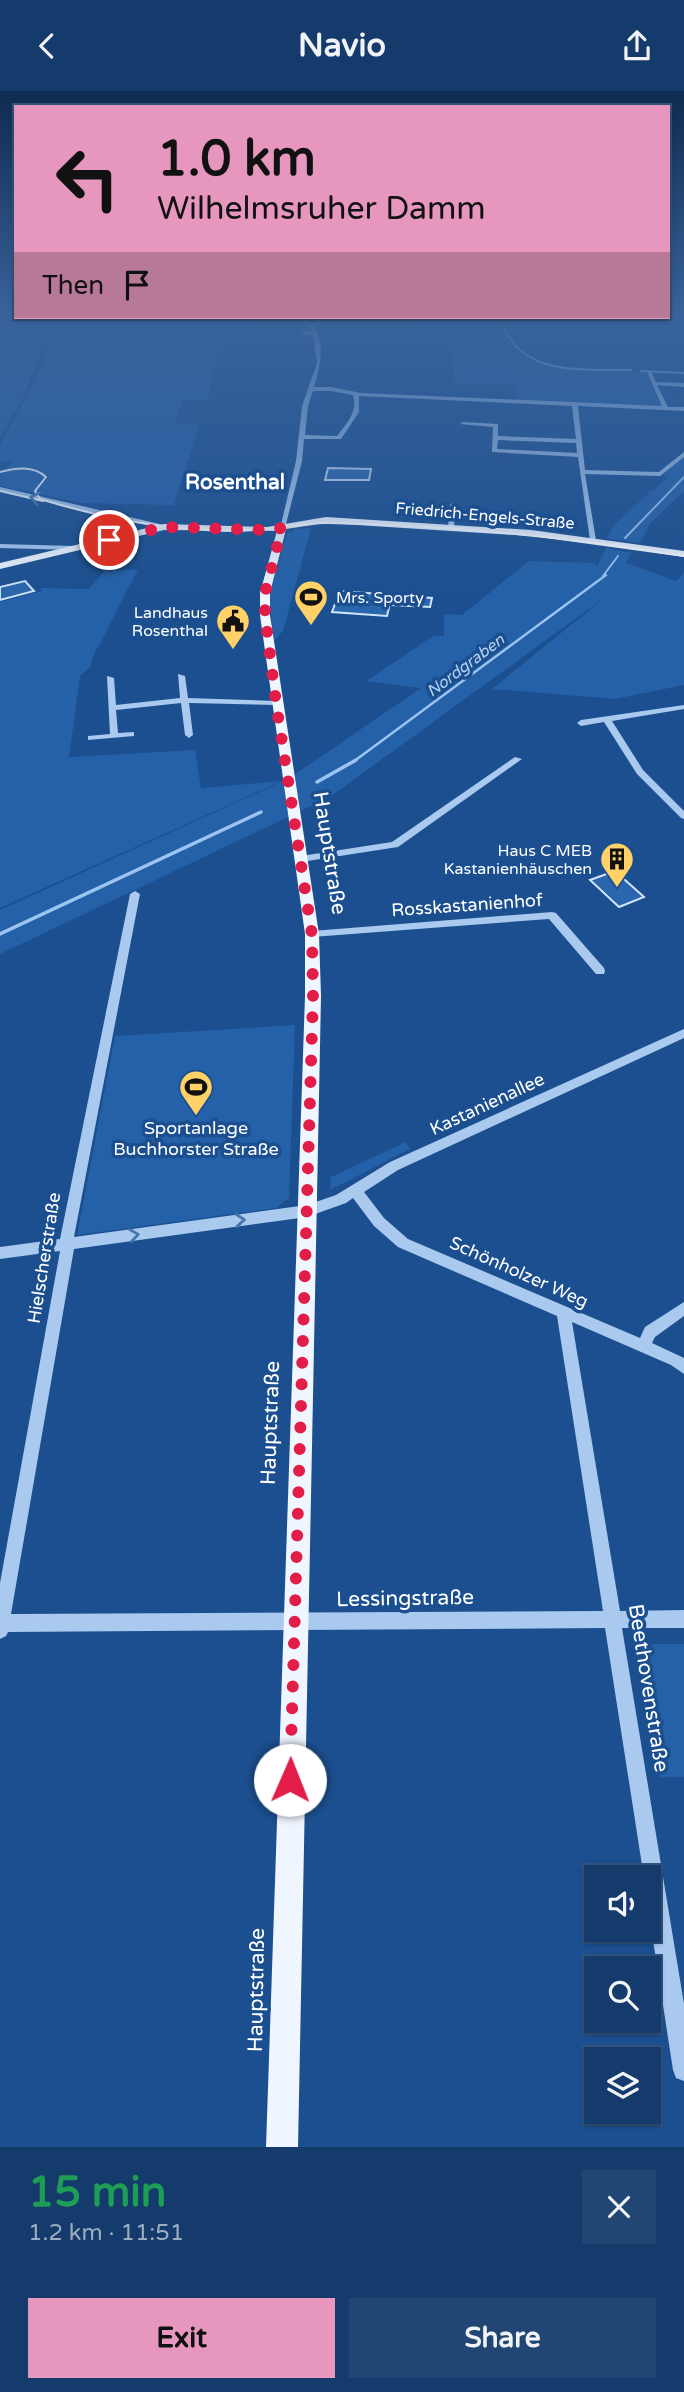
<!DOCTYPE html>
<html lang="en">
<head>
<meta charset="utf-8">
<style>
	body { margin:0; font-family:"Varela Round",sans-serif; background:#214673; color:#f1f3f6; height:100vh; display:flex; flex-direction:column; font-size:26px; white-space:nowrap }
	* { box-sizing:border-box; margin:0 }
	p { font-size:23px; color:#9dadc1 }
	.icon { flex:none; width:38px; height:38px; fill:none; stroke:currentColor; stroke-width:2; stroke-linecap:round; stroke-linejoin:round }
	.map { position:relative; height:2056px; overflow:hidden }
	.side { display:flex; flex-direction:column; background:#143b6b; flex:1 }
	.side>* { flex:none }
	.guide { position:absolute; left:14px; top:14px; width:656px; height:214px; border-radius:0px; box-shadow:0 2px 5px #0004,0 0 0 2px #33557e; background:#e797bd; color:#111; overflow:hidden }
	.fabs { position:absolute; left:584px; top:1774px; display:grid; gap:14px }
	.fabs a { display:grid; place-items:center; width:77px; height:77px; border-radius:0px; background:#143b6b; box-shadow:0 2px 5px #0004,0 0 0 2px #33557e; font-size:35px }
	.pin { position:absolute; display:grid; place-items:center; width:60px; height:60px; color:#fff; margin:-30px; border:4px solid #fff; border-radius:50%; box-shadow:0 2px 7px #0007 }
	.me { position:absolute; width:77px; margin:-38px; rotate:1deg; stroke-linejoin:round; filter:drop-shadow(0 0 5px #0008) }
	.turn { display:flex; align-items:center; gap:24px; height:147px; padding:0 28px; font-size:32px }
	.turn .icon { width:91px; height:91px; stroke-width:2.5 }
	.turn b { display:block; font-size:49px; line-height:60px }
	.then { display:flex; align-items:center; height:66px; padding:0 28px; background:#0003; gap:14px; font-size:26px }
	.round { display:grid; place-items:center; flex:none; width:74px; height:74px; border-radius:0px; background:#214673 }
	.overview { display:flex; align-items:center; justify-content:space-between; height:119px; padding:0 28px }
	h1 { font-size:42px; font-weight:700; line-height:52px; color:#1e9e55 }
	.action { display:flex; gap:14px; margin-top:auto; padding:14px 28px }
	.action a { flex:1; height:80px; border-radius:0px; background:#e797bd; color:#111; font-size:28px; font-weight:700; line-height:80px; text-align:center }
	.action a+a { background:#214673; color:#f1f3f6 }
	header { display:flex; justify-content:space-between; align-items:center; height:91px; padding:0 28px; background:#143b6b; font-size:32px; font-weight:700 }
	.map>svg:first-child { display:block }
	.green { fill:#2461a8 }
	.lines { fill:none; stroke-linecap:round; stroke-linejoin:round }
	.stream-far2 { stroke:#9cc4f0; stroke-width:2 }
	.stream-far1 { stroke:#9cc4f0; stroke-width:2.5 }
	.stream { stroke:#9cc4f0; stroke-width:3.5 }
	.building { fill:#2a66ad; stroke:#cfe3fa; stroke-width:2 }
	.minor { fill:#a9c9ee; fill-rule:evenodd }
	.major { fill:#f0f6ff; fill-rule:evenodd }
	.tram { stroke:#fff; stroke-width:2 }
	.oneway { stroke:#4674ac }
	.route { stroke:#e11d48; stroke-width:12; stroke-dasharray:0 21.6 }
	.labels { text-anchor:middle; stroke-width:7; stroke-linejoin:round; paint-order:stroke }
	.far-street-label { font-size:16px; fill:#fff; stroke:#1b4f8f }
	.far-poi-label { font-size:16px; fill:#fff; stroke:#1b4f8f; text-anchor:end }
	.far-water-label { font-size:16px; font-style:italic; fill:#b5d3f5; stroke:#1b4f8f }
	.street-label { font-size:18px; fill:#fff; stroke:#1b4f8f }
	.poi-label { font-size:18px; fill:#fff; stroke:#1b4f8f }
	.far-district-label { font-size:21px; font-weight:bold; fill:#fff; stroke:#1b4f8f }
	.near-street-label { font-size:21px; fill:#fff; stroke:#1b4f8f }
</style>
</head>
<body>
<header><svg class="icon" aria-label="back" viewBox="0 0 24 24"><path d="M15 5l-7 7 7 7"/></svg>Navio<svg class="icon" aria-label="share" viewBox="0 0 24 24"><path d="M12 15V3M7 8l5-5 5 5M5 13v7h14v-7"/></svg></header>
<div class="map">
<svg width="684" height="2056" viewBox="0 0 684 2056">
	<rect width="100%" height="100%" fill="#1b4f8f"/>
	<path class="green" d="M 0,222 L 16,222 L 16,226 L 52,226 C 41,240 42,255 36,272 C 28,300 15,323 0,347 Z
		M 408,226 L 497,226 L 502,233 L 498,234 L 500,237 C 504,244 510,253 516,259 C 539,281 615,278 647,280 L 662,315 L 516,309 L 516,294 L 453,292 C 456,271 454,260 440,244 L 421,243 L 421,232 L 411,231 Z
		M 51,233 L 223,236 L 207,309 L 183,309 L 174,332 L 199,334 L 174,414 L 83,412 L 0,395 L 0,379 L 14,371 L 0,370 L 0,354 L 44,273 Z
		M 684,365 L 684,400 L 650,433 L 640,452 L 607,447 L 614,434 L 649,402 L 649,400 L 653,400 L 668,386 L 661,385 Z
		M 311,437 L 283,540 L 274,550 L 269,505 L 287,442 L 293,441 L 294,438 Z
		M 606,457 L 631,462 L 626,472 L 676,490 L 684,482 L 684,594 L 615,608 L 492,598 L 604,507 L 330,706 L 0,863 L 0,819 L 288,688 L 421,597 L 366,590 L 433,545 L 444,545 L 444,523 L 462,524 L 529,470 L 595,472 L 597,475 Z
		M 106,478 L 138,479 C 127,499 117,519 107,540 C 101,553 93,560 91,575 L 80,585 L 69,666 L 195,659 L 201,697 L 282,690 L 0,817 L 0,511 L 42,500 L 40,497 L 89,498 Z
		M 295,934 L 289,1107 L 276,1117 L 77,1144 L 115,945 Z
		M 406,1051 L 410,1058 L 330,1099 L 331,1086 Z
		M 637,1553 L 684,1553 L 684,1686 L 660,1686 Z"/>
	<g class="lines">
		<path class="stream-far2" d="M 497,226 C 504,236 510,250 519,258 C 548,284 595,278 631,279
			M 641,280 L 684,282
			M 625,447 L 684,386
			M 603,485 L 618,465"/>
		<path class="stream-far1" d="M 353,671 L 606,484"/>
		<path class="stream" d="M 317,691 L 356,669
			M 0,843 L 261,721"/>
	</g>
	<path class="building" d="M 328,377 L 371,378 L 369,389 L 325,389 Z
		M 25,490 L 34,500 L 0,509 L 0,496 Z
		M 340,500 L 392,504 L 387,525 L 332,521 Z
		M 393,504 L 432,507 L 430,516 L 392,514 Z
		M 615,780 L 644,806 L 619,816 L 590,789 Z"/>
	<g class="lines">
		<path class="minor" d="M 53,226 L 156,226 L 158,227 L 156,228 Z
			M 281,226 L 307,230 L 311,233 L 333,226 L 339,226 L 313,235 C 326,249 320,278 314,296 L 331,296 L 361,302 L 662,315 L 647,281 L 651,280 L 656,291 L 684,292 L 684,296 L 657,294 L 668,316 L 684,316 L 684,320 L 578,315 L 585,379 L 659,381 L 684,361 L 684,366 L 660,385 L 585,383 L 596,449 L 593,451 L 590,449 L 578,366 L 492,361 L 493,336 L 460,333 L 463,331 L 498,333 L 498,345 L 576,348 L 572,315 L 359,305 L 359,321 L 341,348 L 304,348 L 302,370 L 285,437 L 280,438 L 296,370 L 302,315 L 317,272 L 313,244 L 303,244 L 302,241 L 312,238 L 306,232 ZM 313,300 L 331,300 L 353,304 C 358,321 347,332 337,345 L 305,344 L 308,315 ZM 498,349 L 576,352 L 577,362 L 497,358 Z
			M 0,396 L 164,434 L 167,436 L 164,438 L 0,400 Z
			M 453,412 L 456,414 L 454,436 L 451,438 L 448,436 L 450,414 Z
			M 0,453 L 74,455 L 77,457 L 74,459 L 0,457 Z
			M 178,583 L 185,585 L 188,607 L 276,610 L 280,612 L 276,614 L 189,612 L 193,644 L 189,647 L 185,644 L 181,612 L 116,619 L 118,642 L 134,641 L 134,645 L 88,649 L 88,645 L 110,643 L 107,585 L 114,587 L 116,614 L 180,607 Z
			M 684,614 L 684,618 L 612,630 L 643,679 L 684,720 L 684,728 L 681,727 L 637,683 L 604,631 L 581,635 L 577,632 L 581,629 Z
			M 515,666 L 522,668 L 398,756 L 301,771 L 296,768 L 301,765 L 392,751 Z
			M 135,800 L 140,803 L 74,1146 L 307,1114 L 336,1104 L 390,1071 L 684,938 L 684,947 L 398,1079 L 364,1101 L 384,1127 L 408,1148 L 640,1247 L 645,1236 L 684,1211 L 684,1225 L 655,1246 L 652,1252 L 684,1267 L 684,1283 L 671,1274 L 572,1231 L 620,1520 L 684,1519 L 684,1537 L 622,1537 L 684,1913 L 684,1990 L 676,1987 L 673,1979 L 649,1823 L 649,1787 L 644,1787 L 605,1537 L 8,1541 L 6,1545 L 0,1548 L 0,1492 L 60,1160 L 0,1168 L 0,1156 L 60,1148 L 130,803 ZM 353,1107 L 374,1135 L 398,1156 L 557,1225 L 603,1520 L 11,1523 L 74,1158 L 307,1126 L 346,1112 Z
			M 552,821 L 556,822 L 604,877 L 605,880 L 604,883 L 596,883 L 549,828 L 312,846 L 307,843 L 312,840 Z"/>
		<path class="major" d="M 326,426 L 531,439 L 684,460 L 684,466 L 531,445 L 326,432 L 286,438 L 270,502 L 270,524 L 319,843 L 321,905 L 298,2056 L 266,2056 L 305,905 L 305,843 L 260,524 L 260,502 L 277,440 L 164,439 L 0,478 L 0,472 L 164,433 L 267,436 Z"/>
		<path class="tram" d="M 0,381 C 16,377 33,374 46,386 L 35,400 L 40,408 C 105,428 171,440 239,440 C 269,439 299,431 329,432 C 448,434 567,446 684,465
			M 0,400 L 43,410"/>
	</g>
	<defs><path id="oneway-chevron" d="M-2-3.5L2.5 0L-2 3.5" fill="none" stroke-width="1.6" stroke-linecap="round" stroke-linejoin="round" transform="scale(1.75)"/></defs>
	<g class="oneway">
		<use href="#oneway-chevron" transform="translate(35 407) rotate(-167)"/>
		<use href="#oneway-chevron" transform="translate(240 1129) rotate(-5)"/>
		<use href="#oneway-chevron" transform="translate(134 1144) rotate(-8)"/>
	</g>
	<linearGradient id="sky" x2="0" y2="1"><stop stop-color="#0f2b4f"/><stop offset="0.44" stop-color="#39639b"/><stop offset="1" stop-color="#39639b" stop-opacity="0"/></linearGradient>
	<rect width="684" height="510" fill="url(#sky)"/>
	<g class="lines">
		<path class="route" d="M 109,449 L 164,436 L 267,439 L 282,437 L 265,502 L 265,524 L 276,612 L 312,844 L 313,905 L 290,1689"/>
	</g>
	<defs>
		<g id="stadium-pin" transform="scale(1.75)"><path d="M0 17L-7.5 6A9.5 9.5 0 1 1 7.5 6Z" fill="#ffd166" stroke="#1b4f8f"/><path d="M0-5a6.5 5 0 1 0 0 10a6.5 5 0 1 0 0-10ZM-3.5-1.8h7v3.6h-7Z" fill="#111"/></g>
		<g id="civic-pin" transform="scale(1.75)"><path d="M0 17L-7.5 6A9.5 9.5 0 1 1 7.5 6Z" fill="#ffd166" stroke="#1b4f8f"/><path d="M-.6-6.5H3V-4.5H.6V-3L4-1V1h2V6H-6V1h2V-1L-.6-3ZM-1.2 2.5V6h2.4V2.5Z" fill="#111"/></g>
		<g id="building-pin" transform="scale(1.75)"><path d="M0 17L-7.5 6A9.5 9.5 0 1 1 7.5 6Z" fill="#ffd166" stroke="#1b4f8f"/><path d="M-4-6H4V6H1V3H-1V6H-4ZM-2.5-4.3h1.7v1.8h-1.7ZM.8-4.3h1.7v1.8H.8ZM-2.5-1h1.7V.8h-1.7ZM.8-1h1.7V.8H.8Z" fill="#111"/></g>
	</defs>
	<g fill-rule="evenodd">
		<use href="#stadium-pin" x="311" y="506"/>
		<use href="#civic-pin" x="233" y="530"/>
		<use href="#building-pin" x="617" y="768"/>
		<use href="#stadium-pin" x="196" y="996"/>
	</g>
	<g class="labels">
		<g class="far-street-label">
			<text transform="translate(485 424) rotate(5)" y="6">Friedrich-Engels-Straße</text>
		</g>
		<g class="far-poi-label">
			<text x="336" y="512" text-anchor="start">Mrs. Sporty</text>
			<text x="208" y="527">Landhaus<tspan x="208" dy="18">Rosenthal</tspan></text>
			<text x="592" y="765">Haus C MEB<tspan x="592" dy="18">Kastanienhäuschen</tspan></text>
		</g>
		<g class="far-water-label">
			<text transform="translate(465 574) rotate(-37)" y="6">Nordgraben</text>
		</g>
		<g class="street-label">
			<text transform="translate(467 814) rotate(-4)" y="6">Rosskastanienhof</text>
			<text transform="translate(487 1013) rotate(-25)" y="6">Kastanienallee</text>
			<text transform="translate(44 1167) rotate(-81)" y="6">Hielscherstraße</text>
			<text transform="translate(519 1181) rotate(24)" y="6">Schönholzer Weg</text>
		</g>
		<g class="poi-label">
			<text x="196" y="1043">Sportanlage<tspan x="196" dy="21">Buchhorster Straße</tspan></text>
		</g>
		<g class="far-district-label">
			<text x="235" y="398">Rosenthal</text>
		</g>
		<g class="near-street-label">
			<text transform="translate(330 762) rotate(81)" y="7">Hauptstraße</text>
			<text transform="translate(270 1332) rotate(-88)" y="7">Hauptstraße</text>
			<text transform="translate(405 1507) rotate(-1)" y="7">Lessingstraße</text>
			<text transform="translate(649 1597) rotate(81)" y="7">Beethovenstraße</text>
			<text transform="translate(256 1899) rotate(-89)" y="7">Hauptstraße</text>
		</g>
	</g>
</svg>
<div class="fabs">
<a><svg class="icon" aria-label="sound" viewBox="0 0 24 24"><path d="M4 9h4l5-4v14l-5-4H4zM17 9q2 3 0 6"/></svg></a>
<a><svg class="icon" aria-label="search" viewBox="0 0 24 24"><circle cx="10" cy="10" r="6"/><path d="M15 15l6 6"/></svg></a>
<a><svg class="icon" aria-label="layers" viewBox="0 0 24 24"><path d="M12 4l9 5-9 5-9-5zM3 14l9 5 9-5"/></svg></a>
</div>
<div class="pin" style="left:109px;top:449px;background:#d93025"><svg class="icon" aria-label="arrive" viewBox="0 0 24 24"><path d="M6 21V4h12l-3 4 3 4H6"/></svg></div>
<svg class="me" style="left:290px;top:1689px" viewBox="-20 -20 40 40"><circle r="19" fill="#fff"/><path d="M0-13L10 11 0 6-10 11z" fill="#e11d48"/></svg>
<div class="guide">
<div class="turn"><svg class="icon" aria-label="left" viewBox="0 0 24 24"><path d="M17 20v-9H6M10 6l-5 5 5 5"/></svg><div><b>1.0 km</b>Wilhelmsruher Damm</div></div>
<div class="then">Then<svg class="icon" aria-label="arrive" viewBox="0 0 24 24"><path d="M6 21V4h12l-3 4 3 4H6"/></svg></div>
</div>
</div>
<section class="side">
<div class="overview"><div><h1>15 min</h1><p>1.2 km · 11:51</p></div><a class="round"><svg class="icon" aria-label="close" viewBox="0 0 24 24"><path d="M6 6l12 12M18 6L6 18"/></svg></a></div>
<div class="action"><a>Exit</a><a>Share</a></div>
</section>
</body>
</html>
